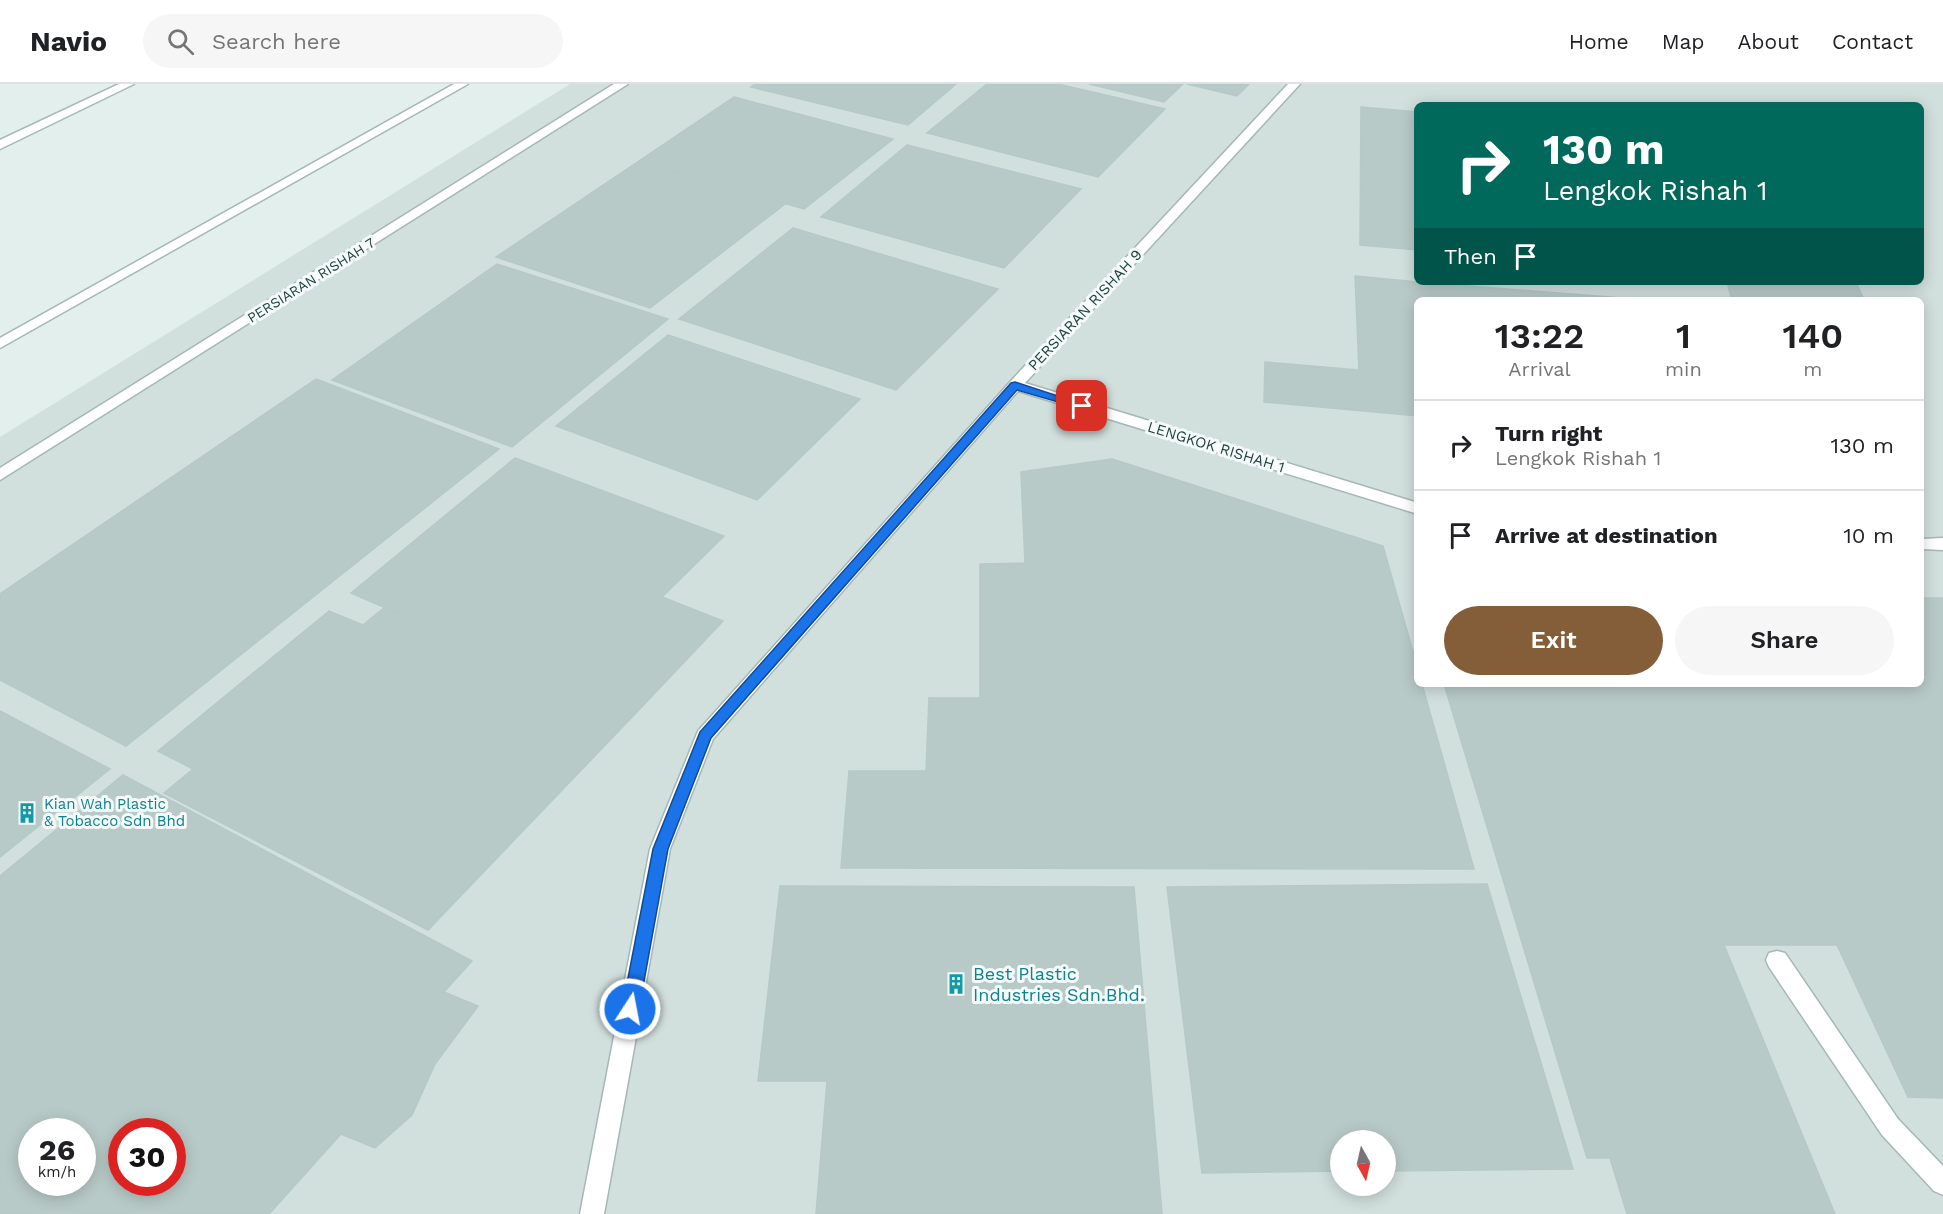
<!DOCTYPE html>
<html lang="en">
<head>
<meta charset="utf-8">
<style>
	body { margin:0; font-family:"Work Sans",sans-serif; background:#f6f6f6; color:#202124; height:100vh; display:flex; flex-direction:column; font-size:22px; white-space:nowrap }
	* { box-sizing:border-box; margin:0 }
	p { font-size:20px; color:#757577 }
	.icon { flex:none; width:33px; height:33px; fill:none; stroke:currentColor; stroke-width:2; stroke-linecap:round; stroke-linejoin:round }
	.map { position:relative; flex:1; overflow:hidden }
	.side { position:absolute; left:1414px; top:213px; width:510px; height:390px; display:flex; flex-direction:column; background:#fff; border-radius:9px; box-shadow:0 3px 15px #0003 }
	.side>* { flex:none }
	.top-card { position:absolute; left:1414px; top:18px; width:510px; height:183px; border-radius:9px; box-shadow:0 3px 15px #0003; background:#00695c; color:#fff; overflow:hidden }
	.needle { width:39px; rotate:172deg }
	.buttons { position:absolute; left:1330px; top:1046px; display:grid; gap:12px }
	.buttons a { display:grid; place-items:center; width:66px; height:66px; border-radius:50%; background:#fff; box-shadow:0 3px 15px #0003; font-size:30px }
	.speed { position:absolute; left:18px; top:1034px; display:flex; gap:12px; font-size:30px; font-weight:700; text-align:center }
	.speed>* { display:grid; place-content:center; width:78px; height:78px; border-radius:50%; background:#fff; box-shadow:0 3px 15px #0003; line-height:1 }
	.speed small { font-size:15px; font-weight:400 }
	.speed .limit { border:9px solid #d22; background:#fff; color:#111 }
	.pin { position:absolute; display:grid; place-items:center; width:51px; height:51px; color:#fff; margin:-26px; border-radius:12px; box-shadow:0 3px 9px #0006 }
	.me { position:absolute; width:66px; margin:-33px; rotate:11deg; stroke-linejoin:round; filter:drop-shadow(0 0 4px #0008) }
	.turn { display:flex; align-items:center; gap:21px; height:126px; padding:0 30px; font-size:27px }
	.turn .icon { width:78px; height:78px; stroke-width:2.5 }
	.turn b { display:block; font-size:42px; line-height:51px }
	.then { display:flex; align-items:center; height:57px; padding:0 30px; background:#0003; gap:12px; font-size:22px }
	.eta { display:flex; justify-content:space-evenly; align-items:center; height:102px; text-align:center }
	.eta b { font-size:36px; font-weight:600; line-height:42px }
	.button { display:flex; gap:12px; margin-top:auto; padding:12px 30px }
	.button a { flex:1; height:69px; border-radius:36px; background:#845e38; color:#fff; font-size:24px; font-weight:600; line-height:69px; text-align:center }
	.button a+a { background:#f6f6f6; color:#202124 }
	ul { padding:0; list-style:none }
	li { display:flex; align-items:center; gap:18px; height:90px; padding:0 30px; border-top:2px solid #e0e0e0 }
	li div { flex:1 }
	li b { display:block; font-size:22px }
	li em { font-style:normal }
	header { display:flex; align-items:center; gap:36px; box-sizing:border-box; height:84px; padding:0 30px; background:#fff; border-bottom:2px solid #e0e0e0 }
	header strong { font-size:28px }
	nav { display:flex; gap:33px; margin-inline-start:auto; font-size:21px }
	.search { width:420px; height:54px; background:#f6f6f6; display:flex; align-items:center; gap:15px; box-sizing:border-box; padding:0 21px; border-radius:33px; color:#757577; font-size:22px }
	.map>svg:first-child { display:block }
	.built { fill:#d1dfdd; fill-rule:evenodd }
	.building { fill:#b8cac7; stroke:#b5c9c6; stroke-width:1.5; fill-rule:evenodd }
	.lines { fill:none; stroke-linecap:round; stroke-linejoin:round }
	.minor-casing { stroke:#a5b8b6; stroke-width:3 }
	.minor { fill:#fff; fill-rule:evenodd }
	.route { fill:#1a73e8; stroke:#114b97; stroke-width:1.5 }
	.labels { text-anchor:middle; stroke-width:6; stroke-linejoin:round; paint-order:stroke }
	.far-street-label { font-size:14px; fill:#204342; stroke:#f5faf9 }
	.street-label { font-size:15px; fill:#204342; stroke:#f5faf9 }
	.culture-label { font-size:15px; fill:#0d838f; stroke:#f5faf9; text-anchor:start }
	.near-culture-label { font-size:18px; fill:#0d838f; stroke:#f5faf9; text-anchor:start }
</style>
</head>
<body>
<header>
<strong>Navio</strong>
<div class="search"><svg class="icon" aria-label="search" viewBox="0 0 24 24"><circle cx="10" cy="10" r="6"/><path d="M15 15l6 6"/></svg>Search here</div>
<nav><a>Home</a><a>Map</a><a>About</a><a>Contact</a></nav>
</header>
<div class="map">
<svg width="1943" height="1130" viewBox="0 0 1943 1130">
	<rect width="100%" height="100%" fill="#e3efed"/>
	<path class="built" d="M 570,0 L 1943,0 L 1943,1130 L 0,1130 L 0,353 ZM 1418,21 L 1922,21 L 1922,198 L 1418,198 ZM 1418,216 L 1922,216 L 1922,600 L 1418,600 ZM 32,1047 L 82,1047 L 82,1098 L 32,1098 ZM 122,1047 L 172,1047 L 172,1098 L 122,1098 ZM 1341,1056 L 1386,1056 L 1386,1101 L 1341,1101 Z"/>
	<path class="building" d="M 755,0 L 956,0 L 908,41 L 751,3 Z
		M 987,0 L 1058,0 L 1165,25 L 1098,93 L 927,49 Z
		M 1089,0 L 1183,0 L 1164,18 Z
		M 1187,0 L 1249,0 L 1237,12 Z
		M 734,13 L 893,55 L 804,125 L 639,77 Z
		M 1361,23 L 1418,28 L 1418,166 L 1360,161 Z
		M 907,61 L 1081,105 L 1004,184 L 821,133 Z
		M 639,77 L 785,120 L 650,224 L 496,173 Z
		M 793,144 L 998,205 L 896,306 L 679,235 Z
		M 497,180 L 668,235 L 512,363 L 332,296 Z
		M 1355,192 L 1418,198 L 1648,216 L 1418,216 L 1418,332 L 1264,318 L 1265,278 L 1359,286 Z
		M 1727,198 L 1856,198 L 1864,216 L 1732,216 Z
		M 668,251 L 860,315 L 757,416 L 556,342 Z
		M 316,295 L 499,365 L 126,662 L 0,596 L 0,510 Z
		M 515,374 L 724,452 L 662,513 L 723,537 L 634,631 L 351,509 Z
		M 1112,375 L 1383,462 L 1418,585 L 1418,600 L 1422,600 L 1474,785 L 841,784 L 849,687 L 926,687 L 929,614 L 980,614 L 980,480 L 1025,479 L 1021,388 Z
		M 1922,514 L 1943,514 L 1943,1014 L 1908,1013 L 1837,861 L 1724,861 L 1835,1130 L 1627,1130 L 1610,1074 L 1587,1074 L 1444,600 L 1922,600 Z
		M 385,523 L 634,631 L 428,846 L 164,709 L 193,685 L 158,667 L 329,527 L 363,541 Z
		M 0,627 L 110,685 L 0,773 Z
		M 123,691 L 472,877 L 444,908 L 478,922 L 435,980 L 412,1031 L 375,1064 L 341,1050 L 269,1130 L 0,1130 L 0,792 ZM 32,1047 L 82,1047 L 82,1098 L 32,1098 ZM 122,1047 L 172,1047 L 172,1098 L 122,1098 Z
		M 1487,800 L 1573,1085 L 1386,1087 L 1386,1056 L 1341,1056 L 1341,1087 L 1202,1089 L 1167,803 Z
		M 780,802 L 1134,803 L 1162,1130 L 816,1130 L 827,997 L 758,997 Z"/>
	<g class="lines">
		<g class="minor-casing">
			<path id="minor" d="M 119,0 L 134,0 L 0,65 L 0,56 Z
				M 454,0 L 468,0 L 0,264 L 0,254 Z
				M 614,0 L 628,0 L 0,396 L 0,384 Z
				M 1288,0 L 1300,0 L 1025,299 L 1418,419 L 1418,430 L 1018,307 L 713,655 L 670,765 L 604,1130 L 580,1130 L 650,765 L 698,647 L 1010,298 Z
				M 1943,454 L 1943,466 L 1922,465 L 1922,455 Z
				M 1777,867 L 1785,869 L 1898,1035 L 1943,1082 L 1943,1111 L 1934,1107 L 1882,1051 L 1769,883 L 1766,876 L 1769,869 Z"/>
		</g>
		<use href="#minor" class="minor"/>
	</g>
	<path class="route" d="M 1015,298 L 1088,322 L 1082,325 L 1017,306 L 711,654 L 668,765 L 639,925 L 636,930 L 630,932 L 624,930 L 622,925 L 653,765 L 700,648 L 1011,299 Z"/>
	<defs>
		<g id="building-bare" transform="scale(1.62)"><path d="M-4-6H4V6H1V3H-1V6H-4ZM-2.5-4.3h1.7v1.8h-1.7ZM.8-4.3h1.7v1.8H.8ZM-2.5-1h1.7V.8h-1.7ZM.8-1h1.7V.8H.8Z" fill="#0f9aa8" stroke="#f5faf9" stroke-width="2.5" paint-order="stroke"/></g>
	</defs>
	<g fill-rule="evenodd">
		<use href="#building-bare" x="27" y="729"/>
		<use href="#building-bare" x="956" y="900"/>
	</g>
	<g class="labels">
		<g class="far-street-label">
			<text transform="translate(311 196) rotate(-32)" y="5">PERSIARAN RISHAH 7</text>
		</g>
		<g class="street-label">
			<text transform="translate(1085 226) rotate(-47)" y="5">PERSIARAN RISHAH 9</text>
			<text transform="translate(1216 363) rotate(17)" y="5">LENGKOK RISHAH 1</text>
		</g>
		<g class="culture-label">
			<text x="44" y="725">Kian Wah Plastic<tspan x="44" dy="17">&amp; Tobacco Sdn Bhd</tspan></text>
		</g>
		<g class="near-culture-label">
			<text x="973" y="896">Best Plastic<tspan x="973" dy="21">Industries Sdn.Bhd.</tspan></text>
		</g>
	</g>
</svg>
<div class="buttons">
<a><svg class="needle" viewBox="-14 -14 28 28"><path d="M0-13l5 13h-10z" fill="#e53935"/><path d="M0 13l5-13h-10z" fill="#757577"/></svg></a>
</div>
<div class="speed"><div>26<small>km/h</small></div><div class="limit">30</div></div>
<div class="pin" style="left:1082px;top:322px;background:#d93025"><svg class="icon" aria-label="arrive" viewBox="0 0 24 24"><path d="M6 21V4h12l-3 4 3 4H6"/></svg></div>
<svg class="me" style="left:630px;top:925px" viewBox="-20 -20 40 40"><circle r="17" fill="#1a73e8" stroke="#fff" stroke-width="3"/><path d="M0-11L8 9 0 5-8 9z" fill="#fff"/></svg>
<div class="top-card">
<div class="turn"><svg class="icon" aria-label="right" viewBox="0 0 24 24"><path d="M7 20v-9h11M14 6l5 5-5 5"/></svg><div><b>130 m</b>Lengkok Rishah 1</div></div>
<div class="then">Then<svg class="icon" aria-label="arrive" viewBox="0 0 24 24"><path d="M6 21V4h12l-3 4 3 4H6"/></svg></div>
</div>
<section class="side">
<div class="eta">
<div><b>13:22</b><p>Arrival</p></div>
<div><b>1</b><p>min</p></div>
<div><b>140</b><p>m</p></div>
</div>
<ul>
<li><svg class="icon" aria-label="right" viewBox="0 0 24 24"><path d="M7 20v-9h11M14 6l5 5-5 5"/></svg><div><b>Turn right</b><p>Lengkok Rishah 1</p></div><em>130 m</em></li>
<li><svg class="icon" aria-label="arrive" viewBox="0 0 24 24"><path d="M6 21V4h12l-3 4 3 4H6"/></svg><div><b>Arrive at destination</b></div><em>10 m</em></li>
</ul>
<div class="button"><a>Exit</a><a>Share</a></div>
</section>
</div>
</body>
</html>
